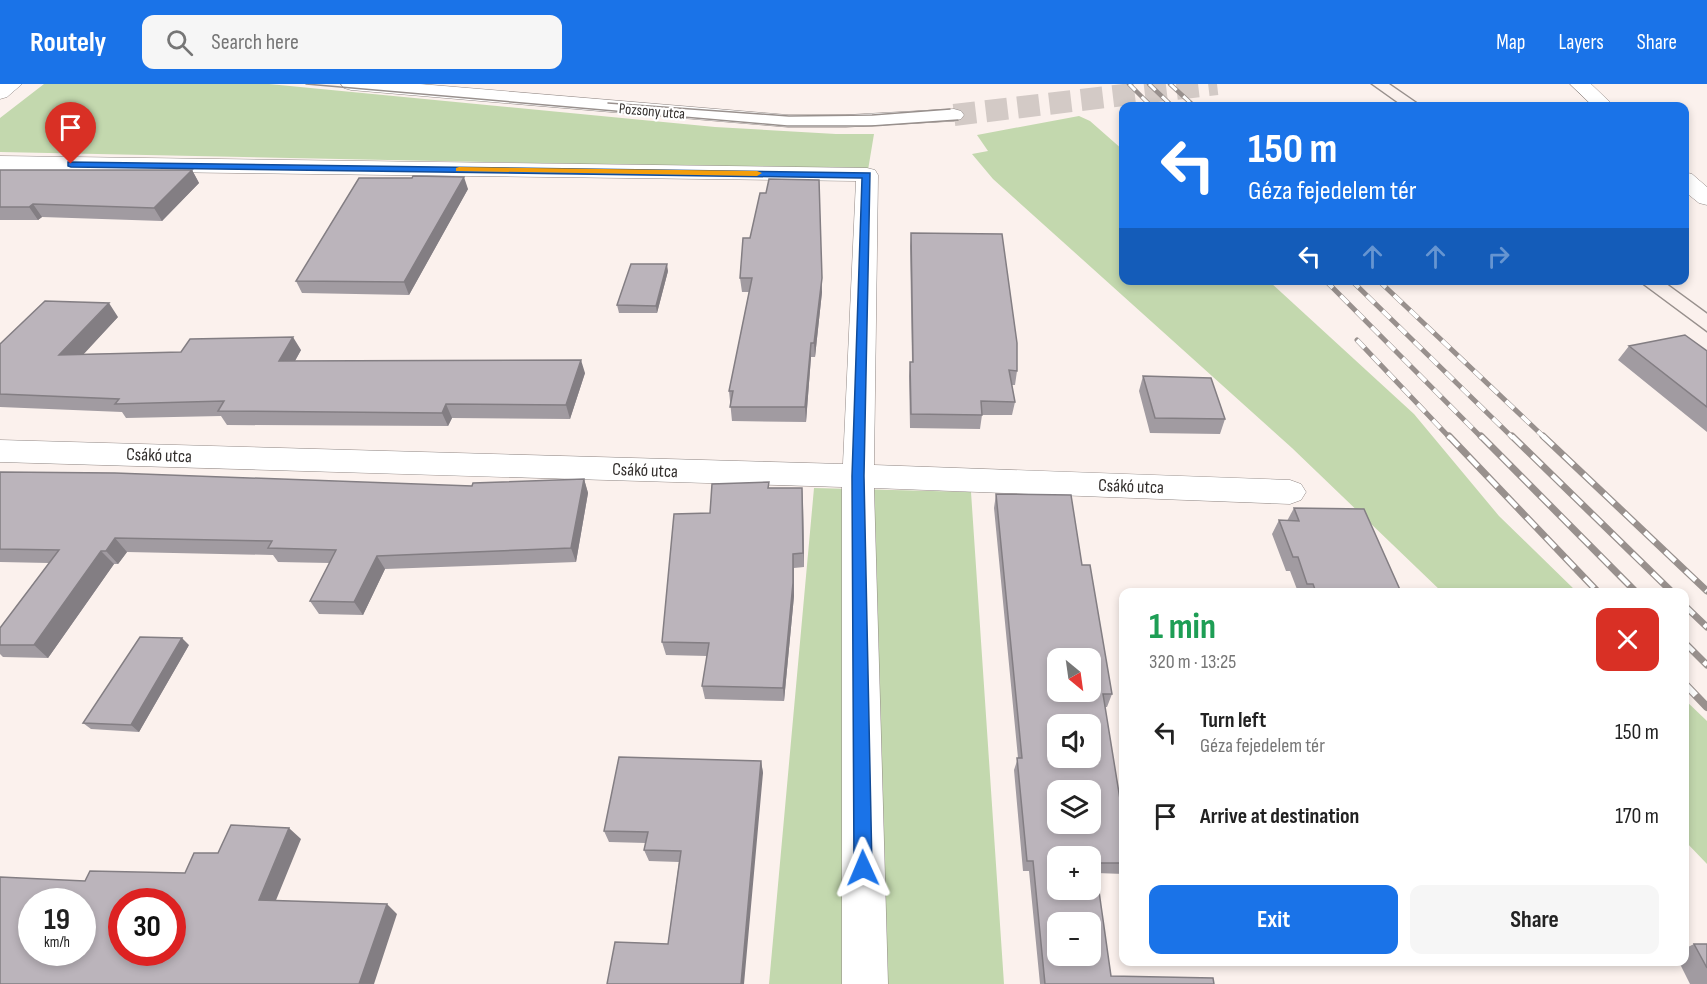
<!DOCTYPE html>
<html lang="en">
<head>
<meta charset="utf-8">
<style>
	body { margin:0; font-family:"Sofia Sans Condensed",sans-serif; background:#f6f6f6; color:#222; height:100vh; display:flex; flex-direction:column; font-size:22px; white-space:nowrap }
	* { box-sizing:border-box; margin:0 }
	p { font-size:20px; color:#767676 }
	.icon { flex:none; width:33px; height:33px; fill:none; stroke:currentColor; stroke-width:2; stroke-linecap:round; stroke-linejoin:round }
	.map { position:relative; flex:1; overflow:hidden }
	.drawer { position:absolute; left:1119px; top:504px; width:570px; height:378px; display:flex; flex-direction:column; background:#fff; border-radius:12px; box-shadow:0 3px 9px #0003 }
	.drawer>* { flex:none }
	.guide { position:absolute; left:1119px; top:18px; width:570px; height:183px; border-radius:12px; box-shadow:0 3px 9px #0003; background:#1a73e8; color:#fff; overflow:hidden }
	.needle { width:39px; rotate:151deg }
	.tools { position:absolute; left:1047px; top:564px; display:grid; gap:12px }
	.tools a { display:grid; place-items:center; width:54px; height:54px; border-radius:12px; background:#fff; box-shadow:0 3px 9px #0003; font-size:30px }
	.speed { position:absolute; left:18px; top:804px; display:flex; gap:12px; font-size:30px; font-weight:700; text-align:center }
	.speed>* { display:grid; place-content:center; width:78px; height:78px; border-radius:50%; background:#fff; box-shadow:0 3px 9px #0003; line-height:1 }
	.speed small { font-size:15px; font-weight:400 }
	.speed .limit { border:9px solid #d22; background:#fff; color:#111 }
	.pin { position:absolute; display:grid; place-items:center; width:51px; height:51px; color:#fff; margin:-62px -26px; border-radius:50% 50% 50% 0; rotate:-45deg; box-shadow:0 0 6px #0007 }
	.pin .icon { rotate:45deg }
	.me { position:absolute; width:66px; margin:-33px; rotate:359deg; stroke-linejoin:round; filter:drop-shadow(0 0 4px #0008) }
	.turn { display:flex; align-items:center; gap:21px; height:126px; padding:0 30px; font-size:27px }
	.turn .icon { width:78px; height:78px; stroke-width:2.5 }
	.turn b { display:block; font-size:42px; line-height:51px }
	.lanes { display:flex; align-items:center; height:57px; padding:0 30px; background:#0003; justify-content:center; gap:30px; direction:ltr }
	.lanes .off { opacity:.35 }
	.round { display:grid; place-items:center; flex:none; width:63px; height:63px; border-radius:12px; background:#f6f6f6 }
	.overview { display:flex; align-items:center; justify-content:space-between; height:102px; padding:0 30px }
	h1 { font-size:36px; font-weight:700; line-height:45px; color:#1e9e55 }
	.action { display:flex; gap:12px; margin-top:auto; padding:12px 30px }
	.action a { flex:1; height:69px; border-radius:12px; background:#1a73e8; color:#fff; font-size:24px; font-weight:700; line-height:69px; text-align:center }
	.action a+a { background:#f6f6f6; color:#222 }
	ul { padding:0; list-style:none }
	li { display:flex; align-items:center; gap:18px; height:84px; padding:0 30px }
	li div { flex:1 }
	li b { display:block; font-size:22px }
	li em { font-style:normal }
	header { display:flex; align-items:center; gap:36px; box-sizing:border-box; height:84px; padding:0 30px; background:#1a73e8; color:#fff }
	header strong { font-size:28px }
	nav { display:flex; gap:33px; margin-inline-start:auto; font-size:21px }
	.search { width:420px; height:54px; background:#f6f6f6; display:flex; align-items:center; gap:15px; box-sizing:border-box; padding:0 21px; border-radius:12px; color:#767676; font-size:22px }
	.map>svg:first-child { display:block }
	.green { fill:#c3d8ae }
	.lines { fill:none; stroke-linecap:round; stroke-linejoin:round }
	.minor-tunnel { stroke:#d3cac6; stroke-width:22; stroke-dasharray:22 10; stroke-linecap:butt }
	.minor-casing { stroke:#918885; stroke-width:1 }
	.minor { fill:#fff; fill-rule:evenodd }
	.tram { stroke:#98908d; stroke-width:1.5 }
	.rail-far3-casing { stroke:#98908d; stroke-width:4.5 }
	.rail-far2-casing { stroke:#98908d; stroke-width:5 }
	.rail-far1-casing { stroke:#98908d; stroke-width:7 }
	.rail-casing { stroke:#98908d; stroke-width:8 }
	.rail-far3 { stroke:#fff; stroke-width:3; stroke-dasharray:9; stroke-linecap:butt }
	.rail-far2 { stroke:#fff; stroke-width:4; stroke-dasharray:11; stroke-linecap:butt }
	.rail-far1 { stroke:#fff; stroke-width:4.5; stroke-dasharray:14; stroke-linecap:butt }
	.rail { stroke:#fff; stroke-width:6; stroke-dasharray:17; stroke-linecap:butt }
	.wall { fill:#a19ba1 }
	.shaded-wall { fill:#837e83 }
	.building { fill:#bbb4bb; stroke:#837e83; stroke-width:1.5; fill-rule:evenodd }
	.route { fill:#1a73e8; stroke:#114b97; stroke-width:1.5 }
	.slow { fill:#f59e0b }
	.labels { text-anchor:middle; stroke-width:4.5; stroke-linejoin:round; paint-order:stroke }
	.far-street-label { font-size:15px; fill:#322e2c; stroke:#fff }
	.street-label { font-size:18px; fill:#322e2c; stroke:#fff }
</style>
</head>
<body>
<header>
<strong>Routely</strong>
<div class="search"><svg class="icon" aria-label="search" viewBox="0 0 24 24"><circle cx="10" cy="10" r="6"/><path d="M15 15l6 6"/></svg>Search here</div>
<nav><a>Map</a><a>Layers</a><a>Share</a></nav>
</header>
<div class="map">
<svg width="1707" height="900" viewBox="0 0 1707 900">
	<rect width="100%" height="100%" fill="#fbf1ed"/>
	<path class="green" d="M 44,0 L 269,0 L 715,43 L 836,50 L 874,50 L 868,86 L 0,68 L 0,34 Z
		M 1079,32 L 1090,37 L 1123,66 L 1124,196 L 1269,197 L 1414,330 L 1499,432 L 1577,508 L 1442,508 L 1292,364 L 993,95 L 972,70 L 988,67 L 977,51 Z
		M 814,404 L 971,408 L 1004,900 L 769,900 Z
		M 1684,615 L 1707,637 L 1707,780 L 1685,757 Z"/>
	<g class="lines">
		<path class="minor-tunnel" d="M 954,31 L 1217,0"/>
		<g class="minor-casing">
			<path id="minor" d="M 0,0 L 22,0 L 7,13 L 0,15 Z
				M 341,0 L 420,0 L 788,31 L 846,31 L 954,25 L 961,27 L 964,31 L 961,35 L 954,37 L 846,43 L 788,43 L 351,6 L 344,4 Z
				M 1570,0 L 1591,0 L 1614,22 L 1593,22 Z
				M 0,72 L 867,84 L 875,86 L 878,91 L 874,381 L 1290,396 L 1301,400 L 1306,408 L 1301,416 L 1290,420 L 874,404 L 888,900 L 842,900 L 842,403 L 0,378 L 0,356 L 843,380 L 856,97 L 0,86 Z
				M 1684,88 L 1692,90 L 1707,103 L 1707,121 L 1699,119 L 1684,107 Z"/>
		</g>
		<use href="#minor" class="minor"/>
		<path class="tram" d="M 306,0 L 787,42 L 872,42 L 958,36
			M 1371,0 L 1402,22
			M 1390,0 L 1422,22
			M 608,19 L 789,32 L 872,31 L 950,25
			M 1637,196 L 1707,248
			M 1662,196 L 1707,229"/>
		<g class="rail-far3-casing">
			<path id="rail-far3" d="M 1129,0 L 1151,22
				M 1149,0 L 1172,22
				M 1170,0 L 1194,22"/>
		</g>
		<g class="rail-far2-casing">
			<path id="rail-far2" d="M 1325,196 L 1482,354
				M 1351,196 L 1513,354
				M 1378,196 L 1545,354
				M 1357,256 L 1450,354"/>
		</g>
		<g class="rail-far1-casing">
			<path id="rail-far1" d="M 1449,352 L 1598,508
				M 1481,352 L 1636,508
				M 1512,352 L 1672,508
				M 1543,352 L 1707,507
				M 1684,521 L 1707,543
				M 1684,558 L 1707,581"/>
		</g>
		<g class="rail-casing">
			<path id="rail" d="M 1684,599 L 1707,623"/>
		</g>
		<use href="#rail-far3" class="rail-far3"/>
		<use href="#rail-far2" class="rail-far2"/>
		<use href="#rail-far1" class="rail-far1"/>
		<use href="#rail" class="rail"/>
	</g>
	<path class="wall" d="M 0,86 L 192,86 L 199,99 L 162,137 L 42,133 L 38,136 L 0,136 Z
		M 412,94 L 468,105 L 409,211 L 302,209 L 296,197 Z
		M 911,149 L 1017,287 L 1015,301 L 1012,301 L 1015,318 L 1012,331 L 982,331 L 980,345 L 910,344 L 909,292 L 910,278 L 912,278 L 910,162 Z
		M 743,154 L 822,208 L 815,273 L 811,273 L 806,338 L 732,337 L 729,307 L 749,208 L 742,208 L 740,194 Z
		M 668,187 L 657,229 L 619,229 L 617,221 Z
		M 118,233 L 83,270 L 301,266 L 295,277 L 585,289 L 570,335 L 452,334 L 448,342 L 227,341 L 221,332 L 126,334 L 122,328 L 0,323 L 0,260 Z
		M 1629,262 L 1707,267 L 1707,348 L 1618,276 Z
		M 1143,292 L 1225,335 L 1220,350 L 1150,349 L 1139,307 Z
		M 0,388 L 472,402 L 584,395 L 588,409 L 576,478 L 385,485 L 363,531 L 319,530 L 310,517 L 330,479 L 278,478 L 273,471 L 127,468 L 118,480 L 114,480 L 48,574 L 3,573 L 0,570 L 0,544 L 49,479 L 0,478 Z
		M 769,398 L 769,404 L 803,418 L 804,483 L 794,484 L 794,512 L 784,617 L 705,615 L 702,602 L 707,572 L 666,571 L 662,558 L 710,429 Z
		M 996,410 L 1082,481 L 1112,610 L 1107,623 L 1105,623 L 1124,740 L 1124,790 L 1096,789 L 1111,892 L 1214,900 L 1040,900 L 1029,787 L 1023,787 L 1014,686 L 1018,674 L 994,424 Z
		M 1294,424 L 1401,508 L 1298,508 L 1290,487 L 1286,487 L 1272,450 L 1279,436 L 1287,437 Z
		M 189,561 L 139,648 L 91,645 L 83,639 Z
		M 761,677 L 763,689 L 668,860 L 679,778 L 649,777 L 644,766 L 646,759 L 609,758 L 604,747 Z
		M 1694,860 L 1707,860 L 1707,900 L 1690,900 L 1679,878 L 1684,878 L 1684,865 Z"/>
	<path class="shaded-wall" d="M 192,86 L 199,99 L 162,137 L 154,124 Z
		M 464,93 L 468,105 L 409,211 L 404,198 Z
		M 819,96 L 822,208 L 815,273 L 814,259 Z
		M 33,120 L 42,133 L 38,136 L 29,123 Z
		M 667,180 L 668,187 L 657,229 L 656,222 Z
		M 109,219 L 118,233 L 70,285 L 59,271 Z
		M 293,253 L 301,266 L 287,291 L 279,277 Z
		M 811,259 L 811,273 L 806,338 L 805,323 Z
		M 581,276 L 585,289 L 570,335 L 566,321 Z
		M 446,320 L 452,334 L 448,342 L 442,329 Z
		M 584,395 L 588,409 L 576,478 L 571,464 Z
		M 802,404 L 803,418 L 804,483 L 803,469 Z
		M 115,454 L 127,468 L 118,480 L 106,467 Z
		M 101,467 L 114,480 L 48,574 L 34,561 Z
		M 793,470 L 794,512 L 784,617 L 783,604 Z
		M 377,472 L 385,485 L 363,531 L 354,518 Z
		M 182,554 L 189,561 L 139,648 L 131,641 Z
		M 761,677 L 763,689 L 744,900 L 741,900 Z
		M 289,744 L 301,755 L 272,826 L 259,816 Z
		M 387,820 L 397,830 L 374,900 L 359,900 Z"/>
	<path class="building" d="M 0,86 L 192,86 L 154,124 L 33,120 L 29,123 L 0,123 Z
		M 413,92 L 464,93 L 404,198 L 296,197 L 359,94 L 412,94 Z
		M 769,95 L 819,96 L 822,194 L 814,259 L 811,259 L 805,323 L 730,323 L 733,307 L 729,307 L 752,194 L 740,194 L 743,154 L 750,154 L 760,109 L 766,109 Z
		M 911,149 L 1002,150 L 1017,259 L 1017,287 L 1009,286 L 1015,318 L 981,317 L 982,331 L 911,330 L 910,278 L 913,278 Z
		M 631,180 L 667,180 L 656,222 L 617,221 Z
		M 45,217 L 109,219 L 59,271 L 181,268 L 190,255 L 293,253 L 279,277 L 581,276 L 566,321 L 446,320 L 442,329 L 218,327 L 224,317 L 115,320 L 119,315 L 0,310 L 0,260 Z
		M 1685,251 L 1707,267 L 1707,323 L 1629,262 Z
		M 1143,292 L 1211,294 L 1225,335 L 1155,334 Z
		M 0,388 L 115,389 L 472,402 L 473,399 L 584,395 L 571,464 L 377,472 L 354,518 L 310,517 L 336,466 L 268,464 L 272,457 L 115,454 L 106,467 L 101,467 L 34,561 L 0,561 L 0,544 L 59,466 L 0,465 Z
		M 769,398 L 768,404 L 802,404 L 803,469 L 793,470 L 793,499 L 783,604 L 702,602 L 709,559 L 662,558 L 674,430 L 710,429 L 712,400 Z
		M 996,410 L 1071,411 L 1082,481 L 1090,481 L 1112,610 L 1103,610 L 1124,740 L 1124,779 L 1095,779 L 1111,892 L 1213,894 L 1214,900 L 1045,900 L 1033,777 L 1027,777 L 1017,674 L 1022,674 ZM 1058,574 L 1090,574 L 1090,608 L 1058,608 ZM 1058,640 L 1090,640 L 1090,674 L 1058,674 ZM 1058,706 L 1090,706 L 1090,740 L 1058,740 ZM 1058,772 L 1090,772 L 1090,806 L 1058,806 ZM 1058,838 L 1090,838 L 1090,872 L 1058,872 Z
		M 1294,424 L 1364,425 L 1401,508 L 1316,508 L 1313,500 L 1307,500 L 1298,473 L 1293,473 L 1279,436 L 1299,437 Z
		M 140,553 L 182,554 L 131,641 L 83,639 Z
		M 619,673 L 761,677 L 741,900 L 607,900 L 615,858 L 668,860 L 681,767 L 644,766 L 648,748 L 604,747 Z
		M 231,741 L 289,744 L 259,816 L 387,820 L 359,900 L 0,900 L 0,793 L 85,797 L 90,787 L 185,789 L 194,769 L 218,769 ZM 32,818 L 82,818 L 82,868 L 32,868 ZM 122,818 L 172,818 L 172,868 L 122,868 Z
		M 1694,860 L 1707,860 L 1707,884 Z"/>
	<path class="route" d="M 68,78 L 870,89 L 864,392 L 872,784 L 869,791 L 863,793 L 857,791 L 854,784 L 852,392 L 862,94 L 71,83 L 68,82 Z"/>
	<path class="slow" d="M 459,83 L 757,87 L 762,89 L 757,92 L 456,87 L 456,84 Z"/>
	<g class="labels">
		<g class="far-street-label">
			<text transform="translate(652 27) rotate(5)" y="5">Pozsony utca</text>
		</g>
		<g class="street-label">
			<text transform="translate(159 371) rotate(2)" y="6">Csákó utca</text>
			<text transform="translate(645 386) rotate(2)" y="6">Csákó utca</text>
			<text transform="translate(1131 402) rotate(2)" y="6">Csákó utca</text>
		</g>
	</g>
</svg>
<div class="tools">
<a><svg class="needle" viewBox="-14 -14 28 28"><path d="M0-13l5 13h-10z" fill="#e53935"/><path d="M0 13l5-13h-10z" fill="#767676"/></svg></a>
<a><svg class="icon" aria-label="sound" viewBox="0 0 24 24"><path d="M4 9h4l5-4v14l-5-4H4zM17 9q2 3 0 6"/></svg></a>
<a><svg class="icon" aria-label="layers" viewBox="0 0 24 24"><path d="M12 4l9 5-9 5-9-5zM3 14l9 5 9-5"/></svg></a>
<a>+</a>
<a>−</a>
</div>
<div class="speed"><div>19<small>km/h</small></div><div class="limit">30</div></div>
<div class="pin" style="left:71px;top:80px;background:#d93025"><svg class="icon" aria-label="arrive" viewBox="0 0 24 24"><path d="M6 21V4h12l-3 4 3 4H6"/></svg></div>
<svg class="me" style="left:863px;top:784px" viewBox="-20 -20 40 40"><path d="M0-17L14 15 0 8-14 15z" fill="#1a73e8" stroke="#fff" stroke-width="4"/></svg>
<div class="guide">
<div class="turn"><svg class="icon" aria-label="left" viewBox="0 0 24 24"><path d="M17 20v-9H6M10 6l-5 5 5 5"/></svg><div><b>150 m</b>Géza fejedelem tér</div></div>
<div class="lanes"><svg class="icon" aria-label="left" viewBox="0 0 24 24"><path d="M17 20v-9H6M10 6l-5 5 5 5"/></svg><svg class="icon off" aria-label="ahead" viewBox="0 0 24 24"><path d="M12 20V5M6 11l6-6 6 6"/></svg><svg class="icon off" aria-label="ahead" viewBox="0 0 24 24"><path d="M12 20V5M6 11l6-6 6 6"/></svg><svg class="icon off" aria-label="right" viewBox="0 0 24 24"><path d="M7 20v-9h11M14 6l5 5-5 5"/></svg></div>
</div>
<section class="drawer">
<div class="overview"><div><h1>1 min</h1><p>320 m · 13:25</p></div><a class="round" style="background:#d93025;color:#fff"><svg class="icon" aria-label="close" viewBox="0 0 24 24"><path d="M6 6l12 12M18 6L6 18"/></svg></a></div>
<ul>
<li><svg class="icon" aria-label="left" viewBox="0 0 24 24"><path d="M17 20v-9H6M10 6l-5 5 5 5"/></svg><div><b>Turn left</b><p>Géza fejedelem tér</p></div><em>150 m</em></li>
<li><svg class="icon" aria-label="arrive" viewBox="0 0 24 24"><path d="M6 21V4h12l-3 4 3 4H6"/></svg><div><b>Arrive at destination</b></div><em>170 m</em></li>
</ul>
<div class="action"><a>Exit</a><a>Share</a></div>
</section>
</div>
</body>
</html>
